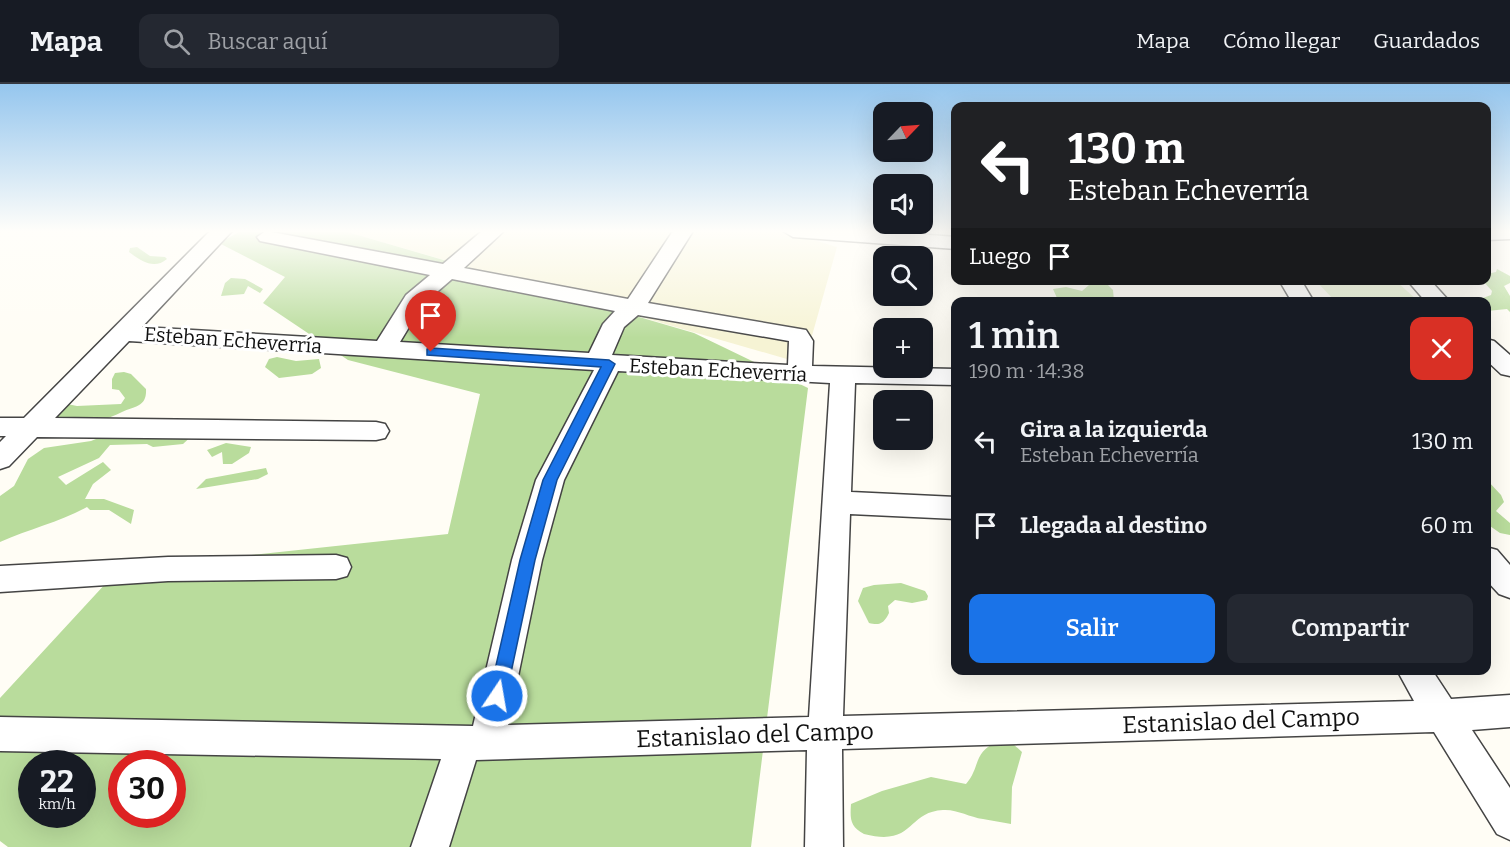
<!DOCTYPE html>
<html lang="es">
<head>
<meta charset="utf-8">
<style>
	body { margin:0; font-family:Bitter,serif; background:#242831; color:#f1f3f6; height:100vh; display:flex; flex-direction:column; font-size:22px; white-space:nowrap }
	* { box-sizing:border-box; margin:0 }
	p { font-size:20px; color:#9ea1a6 }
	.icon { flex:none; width:33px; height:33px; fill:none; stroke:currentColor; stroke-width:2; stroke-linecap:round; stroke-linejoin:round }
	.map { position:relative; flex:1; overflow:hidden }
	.side { position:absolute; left:951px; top:213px; width:540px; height:378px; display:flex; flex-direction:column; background:#171b24; border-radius:12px; box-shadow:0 6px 24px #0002 }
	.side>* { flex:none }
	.banner { position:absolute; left:951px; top:18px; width:540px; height:183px; border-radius:12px; box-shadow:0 6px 24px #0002; background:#202124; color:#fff; overflow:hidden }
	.needle { width:39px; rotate:65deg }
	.fabs { position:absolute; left:873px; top:18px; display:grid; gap:12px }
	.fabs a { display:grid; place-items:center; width:60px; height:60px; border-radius:12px; background:#171b24; box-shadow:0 6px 24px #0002; font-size:30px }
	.speed { position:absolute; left:18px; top:666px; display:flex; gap:12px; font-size:30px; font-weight:700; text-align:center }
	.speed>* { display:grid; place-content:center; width:78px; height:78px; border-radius:50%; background:#171b24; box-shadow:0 6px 24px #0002; line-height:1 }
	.speed small { font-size:15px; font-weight:400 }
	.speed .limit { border:9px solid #d22; background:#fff; color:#111 }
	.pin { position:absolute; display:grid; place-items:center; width:51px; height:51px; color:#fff; margin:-62px -26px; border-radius:50% 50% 50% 0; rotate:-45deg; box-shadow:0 0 6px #0007 }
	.pin .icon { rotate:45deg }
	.me { position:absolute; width:66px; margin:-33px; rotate:12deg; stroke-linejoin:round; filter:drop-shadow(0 0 4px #0008) }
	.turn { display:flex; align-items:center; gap:21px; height:126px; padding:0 18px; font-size:27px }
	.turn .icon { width:78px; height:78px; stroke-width:2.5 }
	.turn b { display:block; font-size:42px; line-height:51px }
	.then { display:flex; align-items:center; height:57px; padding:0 18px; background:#0003; gap:12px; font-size:22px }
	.round { display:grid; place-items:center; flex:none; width:63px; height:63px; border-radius:12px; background:#242831 }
	.head { display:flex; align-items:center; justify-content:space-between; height:102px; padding:0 18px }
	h1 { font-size:36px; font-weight:600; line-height:45px }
	.cta { display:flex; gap:12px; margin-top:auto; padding:12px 18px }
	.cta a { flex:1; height:69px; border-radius:12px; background:#1a73e8; color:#fff; font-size:24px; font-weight:600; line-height:69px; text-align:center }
	.cta a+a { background:#242831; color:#f1f3f6 }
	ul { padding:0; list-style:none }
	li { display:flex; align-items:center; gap:18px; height:84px; padding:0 18px }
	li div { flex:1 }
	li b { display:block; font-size:22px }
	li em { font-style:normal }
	header { display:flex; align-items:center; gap:36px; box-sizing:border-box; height:84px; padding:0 30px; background:#171b24; border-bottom:2px solid #363941 }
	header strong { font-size:28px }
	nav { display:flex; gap:33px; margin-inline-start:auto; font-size:21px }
	.search { width:420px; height:54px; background:#242831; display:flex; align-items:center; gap:15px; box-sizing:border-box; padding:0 21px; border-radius:12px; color:#9ea1a6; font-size:22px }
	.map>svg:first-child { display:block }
	.farmland { fill:#f6f3d4 }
	.forest { fill:#b9dc9c; fill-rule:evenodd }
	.pitch { fill:#e6f2cf }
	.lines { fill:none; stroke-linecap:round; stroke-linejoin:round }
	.minor-casing { stroke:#444; stroke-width:3 }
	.minor { fill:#fff; fill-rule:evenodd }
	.route { fill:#1a73e8; stroke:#114b97; stroke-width:1.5 }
	.labels { text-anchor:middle; stroke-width:6; stroke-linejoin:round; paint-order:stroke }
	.street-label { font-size:20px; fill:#111; stroke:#fff }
	.near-street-label { font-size:24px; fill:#111; stroke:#fff }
</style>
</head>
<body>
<header>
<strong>Mapa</strong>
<div class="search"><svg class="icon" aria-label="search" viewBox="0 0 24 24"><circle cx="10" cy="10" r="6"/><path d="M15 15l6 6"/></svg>Buscar aquí</div>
<nav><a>Mapa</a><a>Cómo llegar</a><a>Guardados</a></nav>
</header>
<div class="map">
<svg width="1510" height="763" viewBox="0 0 1510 763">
	<rect width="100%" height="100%" fill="#fffdf5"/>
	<path class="farmland" d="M 344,147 L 783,147 L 837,163 L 804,280 Z"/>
	<path class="forest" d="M 241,147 L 344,147 L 694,249 L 808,304 L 751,763 L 8,763 L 0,757 L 0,614 L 119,485 L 448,450 L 480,310 L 348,276 L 263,219 L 285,193 L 219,159 ZM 32,680 L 82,680 L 82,730 L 32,730 ZM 122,680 L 172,680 L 172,730 L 122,730 Z
		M 137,163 L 150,172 L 165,173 L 167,175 C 154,186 141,177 129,168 L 130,164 Z
		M 1497,185 L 1510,192 L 1510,199 L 1504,202 L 1510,212 L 1510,228 L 1507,225 L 1487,227 L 1486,218 L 1475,217 L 1491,211 L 1492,207 L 1483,197 L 1486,196 L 1487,190 L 1496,188 Z
		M 231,194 L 245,195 L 263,205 L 260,209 L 248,202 L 244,210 L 221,212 L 225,199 Z
		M 1089,197 L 1104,197 L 1113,206 L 1114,217 L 1055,217 L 1057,214 L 1053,205 L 1066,203 L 1082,207 L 1089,201 Z
		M 277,273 L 296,277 L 319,275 L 321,284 L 312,290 L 279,294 L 265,283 L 269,275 Z
		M 124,288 L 131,290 L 146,305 C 147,323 135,322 122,328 C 93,342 81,341 49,343 L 62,319 L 77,322 L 121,320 L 125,314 L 119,306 L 112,305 L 112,295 L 115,289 Z
		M 196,348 L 183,360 L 153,363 L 147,360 L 110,361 L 99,374 L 58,393 L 66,401 L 103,378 L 111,386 L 93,400 L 85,415 L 104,415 L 134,426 L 131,440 L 109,426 L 90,426 L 87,423 C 60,438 29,445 0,458 L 0,412 L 14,402 L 28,375 L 44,364 L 91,357 L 111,349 Z
		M 226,359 L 251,363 L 249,369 L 232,380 L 223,380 L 222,368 L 212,373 L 207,366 Z
		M 266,384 L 268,390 L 258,395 L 196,405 L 206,395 Z
		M 1487,396 L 1501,411 L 1504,418 L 1496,427 L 1510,439 L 1510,451 L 1500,449 L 1487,440 Z
		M 901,499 L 925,507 L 928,512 L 927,516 L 912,519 L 895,516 L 888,522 L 889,529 C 884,539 880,542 869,539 L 858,517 L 863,504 L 874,501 Z
		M 999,657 L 1012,659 L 1022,668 L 1012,703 L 1011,740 C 1002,738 992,737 983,735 C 969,733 957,725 943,726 C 906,728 915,763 864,750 C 850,743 850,735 851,720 L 882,707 L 931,693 L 966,700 C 981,683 972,668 999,657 Z"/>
	<path class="pitch" d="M 1316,197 L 1396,197 L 1418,217 L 1335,217 Z"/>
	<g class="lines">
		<g class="minor-casing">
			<path id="minor" d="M 210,147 L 232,147 L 142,243 L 377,257 L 406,211 L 430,191 L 260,157 L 257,153 L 266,147 L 443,180 L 482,147 L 504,147 L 464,184 L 628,215 L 673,147 L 693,147 L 648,219 L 806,246 L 813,257 L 812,282 L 956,285 L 956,301 L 855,299 L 851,408 L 956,413 L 956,435 L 850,430 L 843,632 L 1414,617 L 1397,586 L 1432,586 L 1451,615 L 1510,611 L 1510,643 L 1472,646 L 1510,704 L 1510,756 L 1497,750 L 1434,648 L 842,665 L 843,763 L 805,763 L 807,666 L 476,676 L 449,763 L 411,763 L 441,675 L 0,667 L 0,633 L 473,642 L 512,476 L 536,396 L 594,286 L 129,257 L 55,334 L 376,338 L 385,340 L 389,347 L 385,354 L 376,356 L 37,353 L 9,382 L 0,385 L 0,358 L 6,352 L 0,352 L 0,334 L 24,334 ZM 452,195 L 615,227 L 603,240 L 589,269 L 400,258 L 423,220 ZM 638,231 L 789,257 L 788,281 L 612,271 L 624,243 ZM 618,287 L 830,299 L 809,633 L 508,641 L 542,476 L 564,396 Z
				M 783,147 L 880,147 L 956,153 L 956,165 L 793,153 Z
				M 1486,147 L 1510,147 L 1510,155 L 1486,156 Z
				M 1279,196 L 1301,196 L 1314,218 L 1292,218 Z
				M 1407,196 L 1430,196 L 1450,218 L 1426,218 Z
				M 1486,255 L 1494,257 L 1510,271 L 1510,292 L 1501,290 L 1486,276 Z
				M 1486,463 L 1497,466 L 1510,481 L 1510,514 L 1499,510 L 1486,496 Z
				M 336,471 L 347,474 L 351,483 L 347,492 L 336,495 L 168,497 L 0,508 L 0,482 L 168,473 Z"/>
		</g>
		<use href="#minor" class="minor"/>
	</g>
	<linearGradient id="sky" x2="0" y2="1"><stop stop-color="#95c6ee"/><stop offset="0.58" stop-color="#fffefa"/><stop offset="1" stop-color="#fffefa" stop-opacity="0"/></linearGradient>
	<rect width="1510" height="254" fill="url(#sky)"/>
	<path class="route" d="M 431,264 L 609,276 L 615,280 L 557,396 L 535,476 L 506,612 L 503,618 L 497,620 L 491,618 L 489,612 L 520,476 L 543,396 L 601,283 L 427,271 L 427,265 Z"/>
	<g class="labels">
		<g class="street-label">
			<text transform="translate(233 256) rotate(4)" y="7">Esteban Echeverría</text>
			<text transform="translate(718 286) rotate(3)" y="7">Esteban Echeverría</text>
		</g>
		<g class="near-street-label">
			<text transform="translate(1241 637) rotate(-2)" y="8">Estanislao del Campo</text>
			<text transform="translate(755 651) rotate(-2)" y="8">Estanislao del Campo</text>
		</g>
	</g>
</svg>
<div class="fabs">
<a><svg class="needle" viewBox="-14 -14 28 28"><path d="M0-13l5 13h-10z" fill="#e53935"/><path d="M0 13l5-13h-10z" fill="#9ea1a6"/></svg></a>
<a><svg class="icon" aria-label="sound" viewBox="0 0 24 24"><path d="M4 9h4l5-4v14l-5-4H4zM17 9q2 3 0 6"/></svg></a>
<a><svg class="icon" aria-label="search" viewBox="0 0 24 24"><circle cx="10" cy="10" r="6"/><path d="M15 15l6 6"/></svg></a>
<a>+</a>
<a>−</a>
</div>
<div class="speed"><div>22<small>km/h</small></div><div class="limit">30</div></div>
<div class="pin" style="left:431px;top:268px;background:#d93025"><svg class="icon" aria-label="arrive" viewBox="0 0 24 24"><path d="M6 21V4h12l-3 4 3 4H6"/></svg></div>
<svg class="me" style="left:497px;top:612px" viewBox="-20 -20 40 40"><circle r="17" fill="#1a73e8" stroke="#fff" stroke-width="3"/><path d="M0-11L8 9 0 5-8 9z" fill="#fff"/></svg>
<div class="banner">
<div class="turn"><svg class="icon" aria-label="left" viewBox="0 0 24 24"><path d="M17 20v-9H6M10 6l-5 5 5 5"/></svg><div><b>130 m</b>Esteban Echeverría</div></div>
<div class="then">Luego<svg class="icon" aria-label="arrive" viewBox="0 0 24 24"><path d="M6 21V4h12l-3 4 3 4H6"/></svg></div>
</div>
<section class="side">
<div class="head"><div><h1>1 min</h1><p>190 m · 14:38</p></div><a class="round" style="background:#d93025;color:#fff"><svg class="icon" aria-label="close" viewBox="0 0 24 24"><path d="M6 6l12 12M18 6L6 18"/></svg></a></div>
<ul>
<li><svg class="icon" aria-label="left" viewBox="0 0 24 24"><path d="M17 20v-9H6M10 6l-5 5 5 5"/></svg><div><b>Gira a la izquierda</b><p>Esteban Echeverría</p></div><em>130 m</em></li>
<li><svg class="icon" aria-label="arrive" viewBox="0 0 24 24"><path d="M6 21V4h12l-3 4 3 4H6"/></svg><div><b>Llegada al destino</b></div><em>60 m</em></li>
</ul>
<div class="cta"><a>Salir</a><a>Compartir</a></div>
</section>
</div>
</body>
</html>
